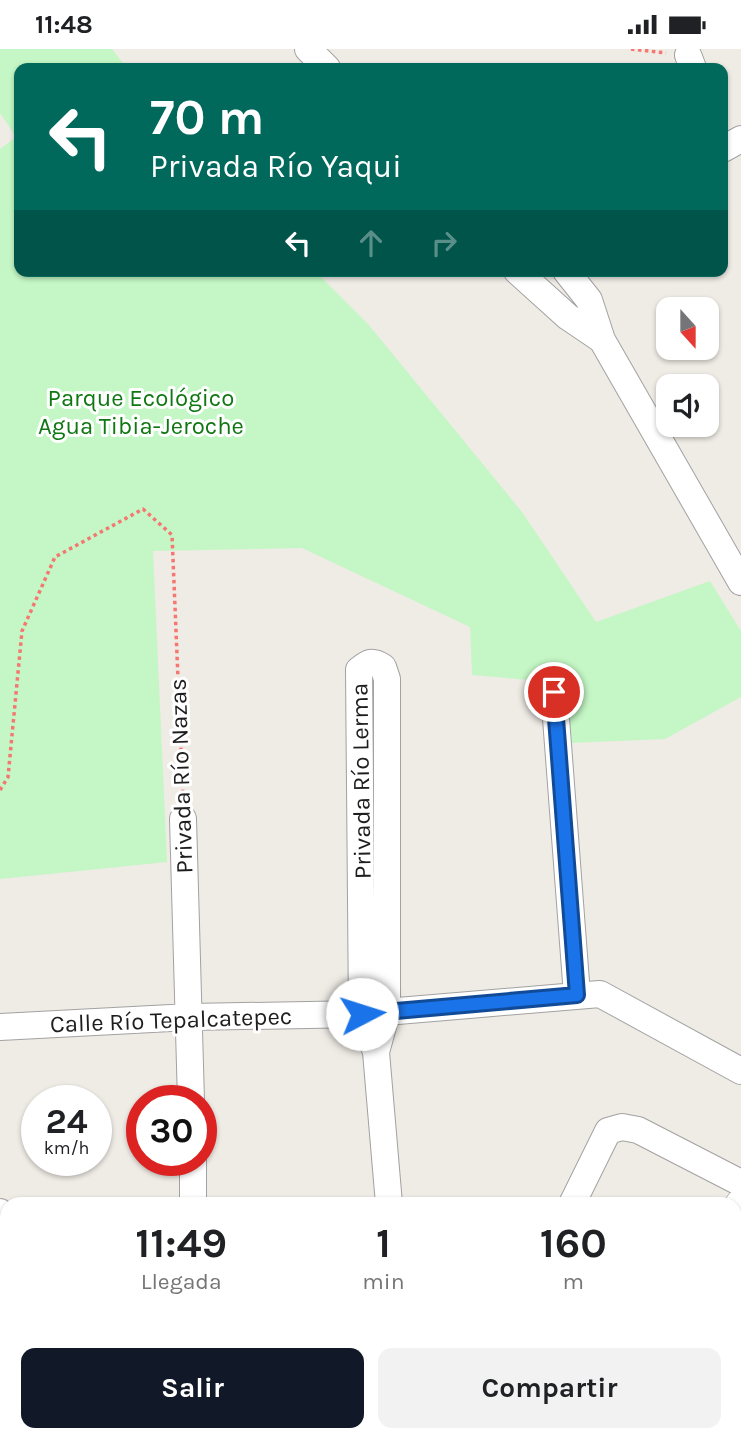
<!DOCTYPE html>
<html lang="es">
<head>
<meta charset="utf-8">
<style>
	body { margin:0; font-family:Karla,sans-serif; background:#f2f2f2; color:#202124; height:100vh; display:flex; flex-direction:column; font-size:26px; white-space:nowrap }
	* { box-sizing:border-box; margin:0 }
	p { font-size:23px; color:#757577 }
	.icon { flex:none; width:38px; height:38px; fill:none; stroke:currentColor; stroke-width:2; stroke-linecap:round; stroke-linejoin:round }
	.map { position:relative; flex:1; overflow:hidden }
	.drawer { position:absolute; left:0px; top:1148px; width:742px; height:245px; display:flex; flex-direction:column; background:#fff; border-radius:21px 21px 0 0; box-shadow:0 2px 5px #0004 }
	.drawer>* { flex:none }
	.guide { position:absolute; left:14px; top:14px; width:714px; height:214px; border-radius:14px; box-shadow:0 2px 5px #0004; background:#00695c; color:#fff; overflow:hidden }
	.needle { width:46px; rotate:159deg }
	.controls { position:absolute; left:656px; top:248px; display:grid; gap:14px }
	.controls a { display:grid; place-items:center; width:63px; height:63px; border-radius:14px; background:#fff; box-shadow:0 2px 5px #0004; font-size:35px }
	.speed { position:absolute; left:21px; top:1036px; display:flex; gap:14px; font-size:35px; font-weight:700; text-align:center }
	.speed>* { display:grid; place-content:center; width:91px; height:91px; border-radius:50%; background:#fff; box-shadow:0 2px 5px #0004; line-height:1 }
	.speed small { font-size:18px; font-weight:400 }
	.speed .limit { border:10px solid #d22; background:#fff; color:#111 }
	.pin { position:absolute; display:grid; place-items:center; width:60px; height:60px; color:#fff; margin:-30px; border:4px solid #fff; border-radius:50%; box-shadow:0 2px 7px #0007 }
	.me { position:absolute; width:77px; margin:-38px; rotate:85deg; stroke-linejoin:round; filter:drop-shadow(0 0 5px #0008) }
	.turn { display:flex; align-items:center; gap:24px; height:147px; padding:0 21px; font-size:32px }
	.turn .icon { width:91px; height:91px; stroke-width:2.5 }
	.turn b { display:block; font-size:49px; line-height:60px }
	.lanes { display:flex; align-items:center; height:66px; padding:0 21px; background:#0003; justify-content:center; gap:35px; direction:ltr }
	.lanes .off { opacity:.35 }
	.eta { display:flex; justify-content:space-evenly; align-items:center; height:119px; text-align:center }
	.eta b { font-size:42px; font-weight:700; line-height:49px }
	.cta { display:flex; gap:14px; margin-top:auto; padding:14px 21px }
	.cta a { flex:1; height:80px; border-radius:14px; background:#111827; color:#fff; font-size:28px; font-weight:700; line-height:80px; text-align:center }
	.cta a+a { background:#f2f2f2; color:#202124 }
	.status { display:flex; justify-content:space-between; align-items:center; height:49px; padding:0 35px; background:#fff; direction:ltr }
	.status svg { height:19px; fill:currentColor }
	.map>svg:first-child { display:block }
	.park { fill:#c4f7c5 }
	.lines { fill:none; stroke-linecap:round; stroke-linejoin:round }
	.minor-casing { stroke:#a2a2a2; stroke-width:28 }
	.tertiary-casing { stroke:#a2a2a2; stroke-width:33 }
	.secondary-casing { stroke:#6c710a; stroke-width:38 }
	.path { stroke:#f47871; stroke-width:3.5; stroke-dasharray:3.5 3.5; stroke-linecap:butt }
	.minor { stroke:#fff; stroke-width:26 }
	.tertiary { stroke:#fff; stroke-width:32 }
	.secondary { stroke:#f7f6bb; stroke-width:37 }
	.route-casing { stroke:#114b97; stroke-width:18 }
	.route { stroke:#1a73e8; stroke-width:12 }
	.labels { text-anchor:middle; stroke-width:6; stroke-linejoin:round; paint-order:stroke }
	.park-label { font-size:24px; fill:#107813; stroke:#fff }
	.street-label { font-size:24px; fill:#1e1e1e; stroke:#fff }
</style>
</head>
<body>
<div class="status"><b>11:48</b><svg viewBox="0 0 49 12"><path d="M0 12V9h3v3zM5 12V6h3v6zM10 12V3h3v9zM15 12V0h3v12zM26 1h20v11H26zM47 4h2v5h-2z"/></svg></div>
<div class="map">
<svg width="741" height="1393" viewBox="0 0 741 1393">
	<rect width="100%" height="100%" fill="#efebe5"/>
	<path class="park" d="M 0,0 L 112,0 L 127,19 L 19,19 L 19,222 L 315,222 L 368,275 L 522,463 L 596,573 L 710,532 L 741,582 L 741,648 L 665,690 L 547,695 L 541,632 L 472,626 L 470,578 L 302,499 L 153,502 L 167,813 L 0,830 L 0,100 L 16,88 L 0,64 Z"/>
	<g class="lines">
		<g class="minor-casing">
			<path id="minor" d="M 308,0 L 327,19
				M 688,6 L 693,19
				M 723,100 L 741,90
				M 517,222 L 568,268 L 602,291
				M 566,222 L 589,251 L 602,291 L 741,533
				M 554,643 L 577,946
				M 183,770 L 191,1052
				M 0,978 L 190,968 L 362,965 L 600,945 L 741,1022
				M 376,1003 L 387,963 L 387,630 L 383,618 C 372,611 369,613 359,621 L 362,965 L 376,1003 L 389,1155
				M 193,1111 L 193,1155
				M 572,1155 L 608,1082 L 622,1078 L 638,1081 L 741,1134
				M 0,1163 L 7,1263
				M 0,1352 L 7,1352
				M 15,1386 L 16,1393
				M 201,1386 L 202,1393
				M 451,1393 L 455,1386
				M 547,1393 L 589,1386"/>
		</g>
		<g class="tertiary-casing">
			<path id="tertiary" d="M 735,1164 L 741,1156
				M 735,1227 L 741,1220
				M 564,1393 L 566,1386
				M 614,1393 L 617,1386"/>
		</g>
		<g class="secondary-casing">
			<path id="secondary" d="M 737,1393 L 741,1392"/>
		</g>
		<path class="path" d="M 631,0 L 666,4
			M 0,741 L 8,728 L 22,582 L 55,508 L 143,460 L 172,486 L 183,749"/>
		<use href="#minor" class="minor"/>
		<use href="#tertiary" class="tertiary"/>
		<use href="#secondary" class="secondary"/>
	</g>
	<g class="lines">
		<g class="route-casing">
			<path id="route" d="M 362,965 L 577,946 L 554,643"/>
		</g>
		<use href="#route" class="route"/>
	</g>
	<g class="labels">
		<g class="park-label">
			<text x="141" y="357">Parque Ecológico<tspan x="141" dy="28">Agua Tibia-Jeroche</tspan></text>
		</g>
		<g class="street-label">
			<text transform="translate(181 727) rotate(-92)" y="8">Privada Río Nazas</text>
			<text transform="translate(361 732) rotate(-91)" y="8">Privada Río Lerma</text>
			<text transform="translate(171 971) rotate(-2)" y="8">Calle Río Tepalcatepec</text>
		</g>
	</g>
</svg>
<div class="controls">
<a><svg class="needle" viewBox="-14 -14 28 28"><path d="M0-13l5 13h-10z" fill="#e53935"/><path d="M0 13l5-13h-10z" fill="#757577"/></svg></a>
<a><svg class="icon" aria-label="sound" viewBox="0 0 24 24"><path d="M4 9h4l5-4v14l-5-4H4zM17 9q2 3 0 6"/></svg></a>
</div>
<div class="speed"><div>24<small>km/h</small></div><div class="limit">30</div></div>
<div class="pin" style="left:554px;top:643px;background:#d93025"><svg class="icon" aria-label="arrive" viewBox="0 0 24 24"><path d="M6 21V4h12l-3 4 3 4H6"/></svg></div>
<svg class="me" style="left:362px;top:965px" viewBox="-20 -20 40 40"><circle r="19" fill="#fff"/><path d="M0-13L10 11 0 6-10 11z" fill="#1a73e8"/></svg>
<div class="guide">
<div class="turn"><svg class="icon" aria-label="left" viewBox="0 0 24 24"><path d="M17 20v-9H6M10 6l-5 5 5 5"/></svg><div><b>70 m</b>Privada Río Yaqui</div></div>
<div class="lanes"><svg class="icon" aria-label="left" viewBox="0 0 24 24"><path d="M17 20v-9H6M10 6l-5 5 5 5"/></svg><svg class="icon off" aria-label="ahead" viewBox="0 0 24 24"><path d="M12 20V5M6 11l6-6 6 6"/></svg><svg class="icon off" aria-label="right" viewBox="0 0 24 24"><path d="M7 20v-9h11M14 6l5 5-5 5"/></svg></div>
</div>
<section class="drawer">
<div class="eta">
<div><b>11:49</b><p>Llegada</p></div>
<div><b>1</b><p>min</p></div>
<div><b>160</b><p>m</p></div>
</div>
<div class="cta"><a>Salir</a><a>Compartir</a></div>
</section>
</div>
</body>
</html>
